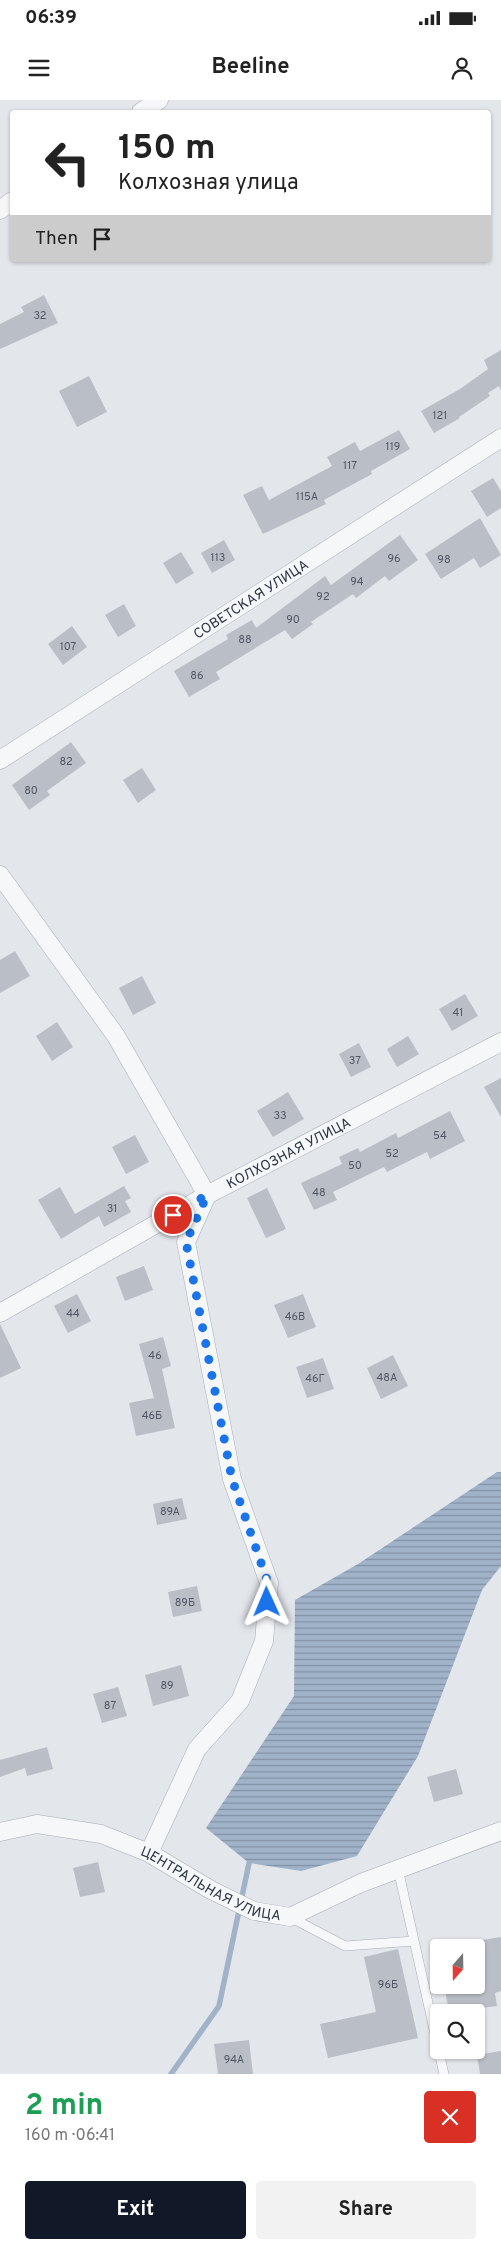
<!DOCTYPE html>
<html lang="en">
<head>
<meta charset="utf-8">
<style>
	body { margin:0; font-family:Overpass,sans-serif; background:#f2f2f2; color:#222; height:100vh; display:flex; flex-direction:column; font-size:19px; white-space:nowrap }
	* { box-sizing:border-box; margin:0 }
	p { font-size:16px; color:#767676 }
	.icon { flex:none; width:28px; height:28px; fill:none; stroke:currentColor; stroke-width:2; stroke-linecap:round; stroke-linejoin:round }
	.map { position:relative; height:1974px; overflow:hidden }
	.drawer { display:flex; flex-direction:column; background:#fff; flex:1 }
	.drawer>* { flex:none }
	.guide { position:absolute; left:10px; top:10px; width:481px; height:152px; border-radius:5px; box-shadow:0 1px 4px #0004; background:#fff; color:#222; overflow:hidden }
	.needle { width:32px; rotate:200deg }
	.controls { position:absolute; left:430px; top:1839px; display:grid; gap:10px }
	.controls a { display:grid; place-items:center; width:55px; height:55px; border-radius:5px; background:#fff; box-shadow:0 1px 4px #0004; font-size:25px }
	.pin { position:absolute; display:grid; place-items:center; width:42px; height:42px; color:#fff; margin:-21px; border:2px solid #fff; border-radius:50%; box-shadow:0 1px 5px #0007 }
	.me { position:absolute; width:55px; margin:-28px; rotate:359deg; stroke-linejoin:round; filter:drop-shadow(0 0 4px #0008) }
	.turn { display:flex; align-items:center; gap:18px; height:105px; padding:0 25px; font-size:22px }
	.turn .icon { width:65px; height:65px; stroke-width:2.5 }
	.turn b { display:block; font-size:35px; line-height:42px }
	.then { display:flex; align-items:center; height:48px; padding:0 25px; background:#0003; gap:10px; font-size:19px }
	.round { display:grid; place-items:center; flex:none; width:52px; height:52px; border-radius:5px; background:#f2f2f2 }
	.overview { display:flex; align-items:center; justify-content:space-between; height:85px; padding:0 25px }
	h1 { font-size:30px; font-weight:700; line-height:38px; color:#1e9e55 }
	.action { display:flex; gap:10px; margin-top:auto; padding:10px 25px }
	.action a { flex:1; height:58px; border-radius:5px; background:#111827; color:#fff; font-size:20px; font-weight:700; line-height:58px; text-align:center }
	.action a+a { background:#f2f2f2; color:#222 }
	.status { display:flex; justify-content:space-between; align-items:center; height:35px; padding:0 25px; background:#fff; direction:ltr }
	.status svg { height:14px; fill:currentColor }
	header { display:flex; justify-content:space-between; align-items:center; height:65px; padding:0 25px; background:#fff; font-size:22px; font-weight:700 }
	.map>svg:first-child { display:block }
	.water { fill:url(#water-rules) }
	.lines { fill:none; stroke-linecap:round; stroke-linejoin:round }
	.stream { stroke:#a0b3c9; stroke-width:5.5 }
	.building { fill:#babfc7 }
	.lane-casing { stroke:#a8adb5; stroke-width:10 }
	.street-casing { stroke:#a8adb5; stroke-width:19 }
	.lane { stroke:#f6f7f9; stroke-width:9 }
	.street { stroke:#f6f7f9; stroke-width:18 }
	.route { stroke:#1a73e8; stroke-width:9; stroke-dasharray:0 16.2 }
	.labels { text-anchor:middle; stroke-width:4; stroke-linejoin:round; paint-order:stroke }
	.number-label { font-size:11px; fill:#505663 }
	.street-label { font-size:14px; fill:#2c3342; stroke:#f3f5f8 }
</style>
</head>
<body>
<div class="status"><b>06:39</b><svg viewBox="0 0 49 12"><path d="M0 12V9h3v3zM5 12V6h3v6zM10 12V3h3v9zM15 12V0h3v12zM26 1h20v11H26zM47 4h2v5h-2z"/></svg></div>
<header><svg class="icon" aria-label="menu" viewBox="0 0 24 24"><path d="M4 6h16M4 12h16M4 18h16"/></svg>Beeline<svg class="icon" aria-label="person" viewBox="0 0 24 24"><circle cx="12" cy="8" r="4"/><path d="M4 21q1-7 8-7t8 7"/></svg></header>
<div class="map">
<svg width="501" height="1974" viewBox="0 0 501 1974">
	<defs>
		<pattern id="water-rules" width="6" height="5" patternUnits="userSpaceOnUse" patternTransform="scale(1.25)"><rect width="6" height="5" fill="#a0b3c9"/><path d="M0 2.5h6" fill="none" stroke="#8392a5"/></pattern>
	</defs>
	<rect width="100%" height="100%" fill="#e3e6eb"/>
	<path class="water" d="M 497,1372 L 501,1372 L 501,1466 L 482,1490 L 418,1656 L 357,1756 L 301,1771 L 249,1763 L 206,1728 L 294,1596 L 295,1500 L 358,1464 Z"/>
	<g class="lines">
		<path class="stream" d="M 171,1974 L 219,1906 L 249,1763"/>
	</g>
	<path class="building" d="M 44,195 L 58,223 L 0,249 L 0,224 L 24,212 L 21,207 Z
		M 501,250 L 501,290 L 499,286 L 488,293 L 490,296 L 459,317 L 460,318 L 434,333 L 421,311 L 460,289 L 488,269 L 484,260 Z
		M 89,276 L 107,312 L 77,327 L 59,291 Z
		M 399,330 L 410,349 L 371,371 L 372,374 L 324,400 L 326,404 L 263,434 L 243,395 L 262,386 L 269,400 L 332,366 L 327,357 L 355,342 L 360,351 Z
		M 493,378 L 501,391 L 501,408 L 487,417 L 471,391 Z
		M 480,418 L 501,455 L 480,468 L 474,458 L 441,479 L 425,454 Z
		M 400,435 L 418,460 L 389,481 L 385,476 L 356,498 L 353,494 L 311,522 L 313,524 L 292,539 L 285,530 L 216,572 L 220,579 L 189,597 L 174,571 L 228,539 L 226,535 L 252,520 L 256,528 L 325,476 L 331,485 Z
		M 224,440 L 235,460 L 212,473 L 201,453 Z
		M 181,452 L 194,473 L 176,484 L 163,463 Z
		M 124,504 L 136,526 L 118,537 L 105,515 Z
		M 72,526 L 87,547 L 63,565 L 48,544 Z
		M 71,642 L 86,663 L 47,691 L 50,695 L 29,710 L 12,685 Z
		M 142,668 L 156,690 L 138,703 L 123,680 Z
		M 15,851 L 30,876 L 0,893 L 0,860 Z
		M 142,876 L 156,903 L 133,915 L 119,888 Z
		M 465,894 L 478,916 L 452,931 L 439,909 Z
		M 57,922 L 73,947 L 52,961 L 36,936 Z
		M 408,936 L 419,954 L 397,967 L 387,949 Z
		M 359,943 L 371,967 L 351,977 L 339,954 Z
		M 501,978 L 501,1017 L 484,987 Z
		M 288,992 L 304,1019 L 273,1037 L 257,1011 Z
		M 450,1011 L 465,1041 L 430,1059 L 427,1052 L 387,1072 L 384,1067 L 333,1092 L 337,1100 L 314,1110 L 301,1083 L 342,1064 L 339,1057 L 358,1048 L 360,1052 L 396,1033 L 398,1038 Z
		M 135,1035 L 149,1062 L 126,1074 L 112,1047 Z
		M 124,1086 L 131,1098 L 125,1101 L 131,1112 L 104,1127 L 99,1116 L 61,1139 L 38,1100 L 60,1087 L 75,1114 Z
		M 267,1088 L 286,1129 L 266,1138 L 247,1098 Z
		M 144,1166 L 153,1190 L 125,1201 L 116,1177 Z
		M 77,1194 L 91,1221 L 68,1233 L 54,1206 Z
		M 303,1194 L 316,1227 L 288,1238 L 274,1205 Z
		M 0,1224 L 21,1268 L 0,1278 Z
		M 163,1237 L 171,1266 L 162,1269 L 175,1328 L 136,1336 L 129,1303 L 154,1298 L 139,1244 Z
		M 393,1255 L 408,1286 L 381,1299 L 367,1268 Z
		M 323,1258 L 334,1289 L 307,1298 L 296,1267 Z
		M 182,1398 L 187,1419 L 157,1425 L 153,1404 Z
		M 197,1486 L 202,1511 L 173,1517 L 168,1492 Z
		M 181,1565 L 189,1596 L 153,1606 L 145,1575 Z
		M 118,1587 L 127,1616 L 102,1623 L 93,1594 Z
		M 47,1647 L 53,1669 L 27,1676 L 25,1668 L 0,1677 L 0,1660 Z
		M 456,1669 L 463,1694 L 434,1702 L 427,1677 Z
		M 98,1762 L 105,1792 L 80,1797 L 73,1768 Z
		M 501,1837 L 501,1891 L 495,1893 L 497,1906 L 449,1912 L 444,1885 L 476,1885 L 476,1841 Z
		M 398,1849 L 418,1938 L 328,1958 L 320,1924 L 376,1912 L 364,1857 Z
		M 249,1940 L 253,1974 L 218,1974 L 214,1944 Z
		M 501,1951 L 501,1974 L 480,1974 L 477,1955 Z"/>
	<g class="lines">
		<g class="lane-casing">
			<path id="lane" d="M 398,1769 L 444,1974
				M 290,1817 L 345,1846 L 414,1841"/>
		</g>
		<g class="street-casing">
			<g id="street">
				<path d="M 141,12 L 159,0"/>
				<path d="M 0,110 L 12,101"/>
				<path id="s1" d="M 0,660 L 501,338"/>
				<path d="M 0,775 L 116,936 L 207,1095 L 186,1142 L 232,1379 L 269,1483 L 264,1541 L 240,1601 L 197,1649 L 149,1753"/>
				<path id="s2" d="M 0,1213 L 207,1095 L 501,942"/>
				<path id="s3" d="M 0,1732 L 37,1724 L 101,1734 L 149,1753 L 211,1790 L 254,1811 L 290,1817 L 361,1783 L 501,1731"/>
			</g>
		</g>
		<use href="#lane" class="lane"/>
		<use href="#street" class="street"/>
	</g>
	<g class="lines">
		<path class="route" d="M 173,1115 L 207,1095 L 186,1142 L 232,1379 L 268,1483 L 267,1502"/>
	</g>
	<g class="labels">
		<g class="number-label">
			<text x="40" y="219">32</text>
			<text x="440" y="319">121</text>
			<text x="393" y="350">119</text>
			<text x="350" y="369">117</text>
			<text x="307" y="400">115А</text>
			<text x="218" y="461">113</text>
			<text x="394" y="462">96</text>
			<text x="444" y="463">98</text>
			<text x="357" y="485">94</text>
			<text x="323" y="500">92</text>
			<text x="293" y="523">90</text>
			<text x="245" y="543">88</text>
			<text x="68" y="550">107</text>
			<text x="197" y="579">86</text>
			<text x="66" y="665">82</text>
			<text x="31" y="694">80</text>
			<text x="458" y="916">41</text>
			<text x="355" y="964">37</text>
			<text x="280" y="1019">33</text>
			<text x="440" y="1039">54</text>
			<text x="392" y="1057">52</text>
			<text x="355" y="1069">50</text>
			<text x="319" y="1096">48</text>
			<text x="112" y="1112">31</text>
			<text x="73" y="1217">44</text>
			<text x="295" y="1220">46В</text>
			<text x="155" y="1259">46</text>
			<text x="387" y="1281">48А</text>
			<text x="315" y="1282">46Г</text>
			<text x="152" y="1319">46Б</text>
			<text x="170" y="1415">89А</text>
			<text x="185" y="1506">89Б</text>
			<text x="167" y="1589">89</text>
			<text x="110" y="1609">87</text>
			<text x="388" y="1888">96Б</text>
			<text x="234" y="1963">94А</text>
		</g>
		<g class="street-label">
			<text dy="5" stroke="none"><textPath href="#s1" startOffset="298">СОВЕТСКАЯ УЛИЦА</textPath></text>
			<text dy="5" stroke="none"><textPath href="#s2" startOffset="330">КОЛХОЗНАЯ УЛИЦА</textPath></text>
			<text dy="5" stroke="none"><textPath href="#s3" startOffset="224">ЦЕНТРАЛЬНАЯ УЛИЦА</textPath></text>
		</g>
	</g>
</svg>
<div class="controls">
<a><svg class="needle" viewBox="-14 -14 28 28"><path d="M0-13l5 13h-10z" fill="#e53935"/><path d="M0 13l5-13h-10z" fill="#767676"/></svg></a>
<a><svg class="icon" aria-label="search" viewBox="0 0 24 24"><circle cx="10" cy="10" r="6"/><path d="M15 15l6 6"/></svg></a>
</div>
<div class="pin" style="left:173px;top:1115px;background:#d93025"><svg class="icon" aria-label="arrive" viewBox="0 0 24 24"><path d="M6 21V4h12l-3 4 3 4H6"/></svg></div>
<svg class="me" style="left:267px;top:1502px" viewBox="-20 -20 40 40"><path d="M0-17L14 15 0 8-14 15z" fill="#1a73e8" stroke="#fff" stroke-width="4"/></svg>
<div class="guide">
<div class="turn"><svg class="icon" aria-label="left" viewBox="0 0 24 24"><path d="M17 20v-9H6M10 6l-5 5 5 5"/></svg><div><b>150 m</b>Колхозная улица</div></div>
<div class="then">Then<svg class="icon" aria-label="arrive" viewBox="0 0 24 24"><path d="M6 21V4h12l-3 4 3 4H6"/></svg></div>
</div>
</div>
<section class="drawer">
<div class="overview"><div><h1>2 min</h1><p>160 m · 06:41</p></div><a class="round" style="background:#d93025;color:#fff"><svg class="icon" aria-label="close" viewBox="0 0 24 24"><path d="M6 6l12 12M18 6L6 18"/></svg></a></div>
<div class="action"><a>Exit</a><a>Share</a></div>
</section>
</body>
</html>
